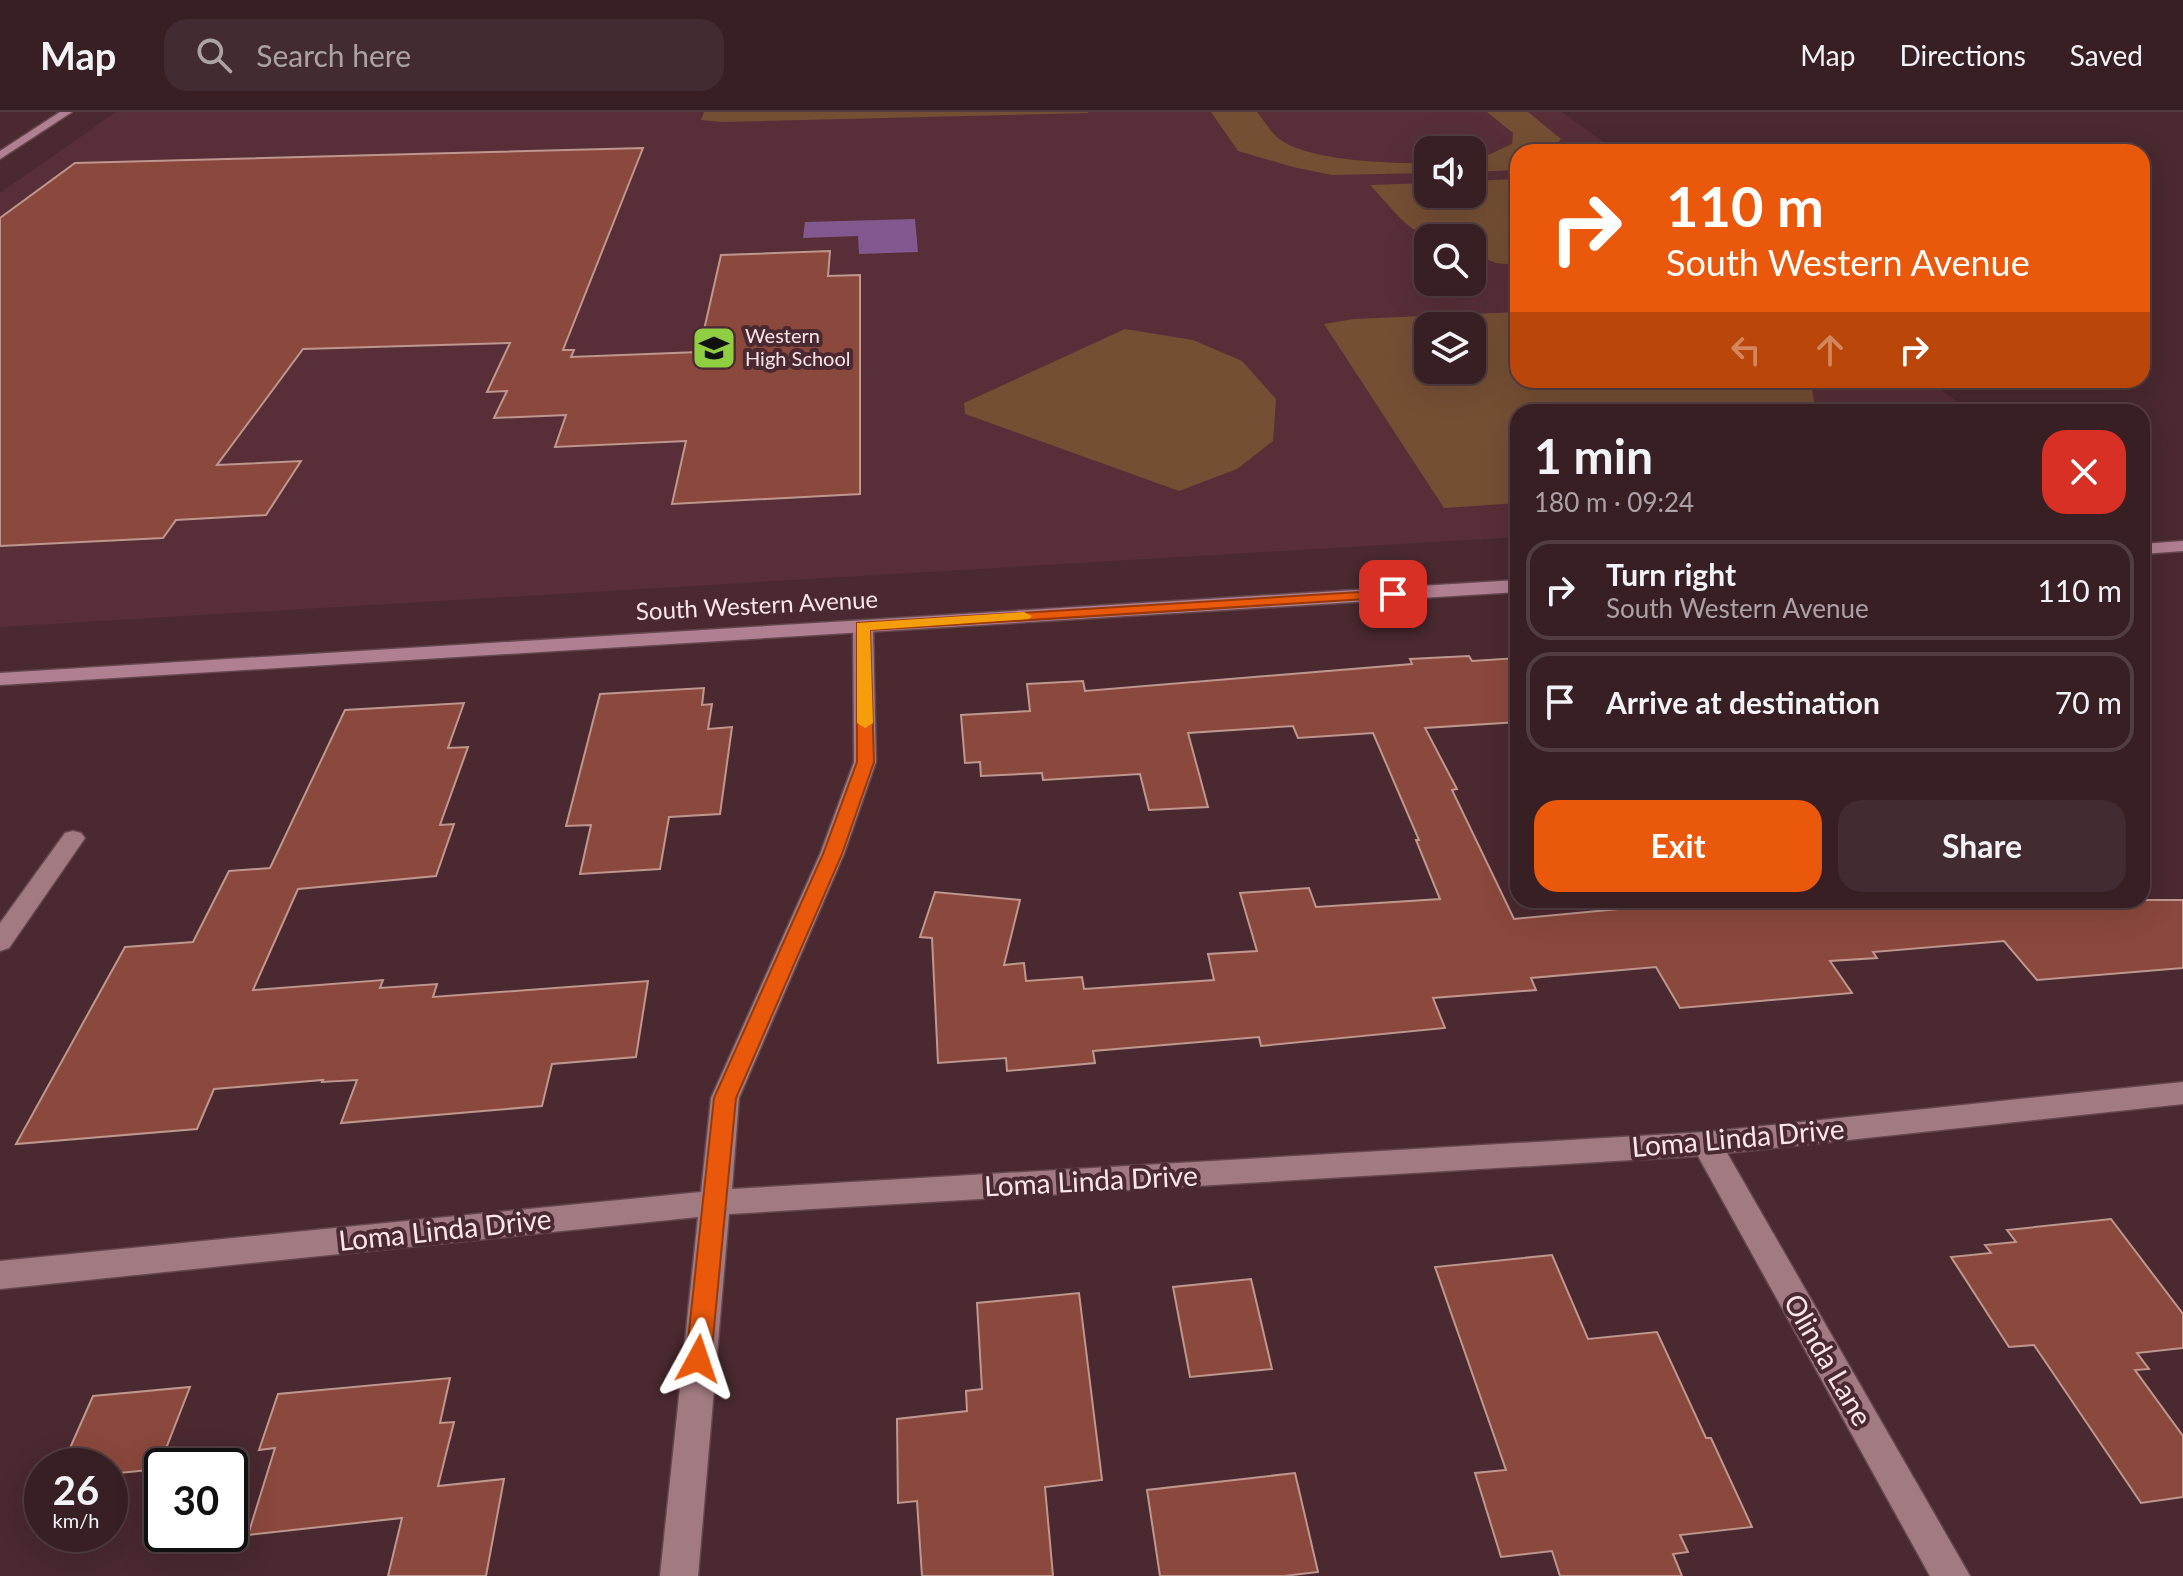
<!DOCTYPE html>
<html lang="en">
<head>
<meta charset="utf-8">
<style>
	body { margin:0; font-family:Lato,sans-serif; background:#432c31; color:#f1f3f6; height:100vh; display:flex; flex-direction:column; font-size:30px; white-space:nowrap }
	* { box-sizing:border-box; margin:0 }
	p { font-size:26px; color:#aba2a6 }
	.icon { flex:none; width:44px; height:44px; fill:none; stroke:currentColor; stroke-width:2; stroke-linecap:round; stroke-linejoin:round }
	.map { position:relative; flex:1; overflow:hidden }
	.panel { position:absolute; left:1510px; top:292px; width:640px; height:504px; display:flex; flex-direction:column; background:#381f24; border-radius:24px; box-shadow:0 8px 32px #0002,0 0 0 2px #523d41 }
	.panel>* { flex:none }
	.top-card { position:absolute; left:1510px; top:32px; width:640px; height:244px; border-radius:24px; box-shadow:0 8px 32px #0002,0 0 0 2px #523d41; background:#ea580c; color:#fff; overflow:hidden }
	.fabs { position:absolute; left:1414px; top:24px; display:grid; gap:16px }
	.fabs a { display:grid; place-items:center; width:72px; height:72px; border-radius:16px; background:#381f24; box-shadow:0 8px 32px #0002,0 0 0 2px #523d41; font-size:40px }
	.speed { position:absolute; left:24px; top:1336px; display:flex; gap:16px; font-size:40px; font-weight:700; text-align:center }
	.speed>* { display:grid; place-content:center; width:104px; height:104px; border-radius:50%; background:#381f24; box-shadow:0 8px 32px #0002,0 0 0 2px #523d41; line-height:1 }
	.speed small { font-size:20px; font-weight:400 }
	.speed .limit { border:4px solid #111; border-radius:12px; background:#fff; color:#111 }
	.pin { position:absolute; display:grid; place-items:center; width:68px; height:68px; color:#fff; margin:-34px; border-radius:16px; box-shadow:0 4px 12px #0006 }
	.me { position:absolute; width:88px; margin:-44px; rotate:5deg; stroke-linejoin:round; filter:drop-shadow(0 0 6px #0008) }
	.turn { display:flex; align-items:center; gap:28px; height:168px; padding:0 24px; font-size:36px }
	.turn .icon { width:104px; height:104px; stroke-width:2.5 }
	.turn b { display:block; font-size:56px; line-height:68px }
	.lanes { display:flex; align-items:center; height:76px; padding:0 24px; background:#0003; justify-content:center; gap:40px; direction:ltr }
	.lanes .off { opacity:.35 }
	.round { display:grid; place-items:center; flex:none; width:84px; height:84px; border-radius:24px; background:#432c31 }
	.headline { display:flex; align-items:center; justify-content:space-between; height:136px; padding:0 24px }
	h1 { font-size:48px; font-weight:700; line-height:60px }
	.action { display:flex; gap:16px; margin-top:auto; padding:16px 24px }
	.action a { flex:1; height:92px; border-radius:24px; background:#ea580c; color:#fff; font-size:32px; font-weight:700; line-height:92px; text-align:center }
	.action a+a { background:#432c31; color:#f1f3f6 }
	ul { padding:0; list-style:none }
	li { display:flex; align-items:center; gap:24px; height:100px; margin:0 16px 12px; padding:0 8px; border:4px solid #523d41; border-radius:24px }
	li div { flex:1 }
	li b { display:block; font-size:30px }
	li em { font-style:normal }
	header { display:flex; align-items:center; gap:48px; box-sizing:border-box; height:112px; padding:0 40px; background:#381f24; border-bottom:2px solid #523d41 }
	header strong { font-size:38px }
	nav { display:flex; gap:44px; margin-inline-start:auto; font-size:28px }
	.search { width:560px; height:72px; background:#432c31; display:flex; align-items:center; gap:20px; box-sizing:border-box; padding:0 28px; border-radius:24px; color:#aba2a6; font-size:30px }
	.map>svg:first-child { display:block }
	.built { fill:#582f38; fill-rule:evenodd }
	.green { fill:#744f34; fill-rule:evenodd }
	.water { fill:#81598f }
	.building { fill:#8b483c; stroke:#bf978f; stroke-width:2 }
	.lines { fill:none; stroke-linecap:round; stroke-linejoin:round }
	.street-casing { stroke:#64484e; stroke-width:3 }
	.secondary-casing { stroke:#64484e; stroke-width:3 }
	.street { fill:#a27b82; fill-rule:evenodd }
	.secondary { fill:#b07f91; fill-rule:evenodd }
	.route { fill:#ea580c; stroke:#983908; stroke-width:2 }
	.slow { fill:#f59e0b }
	.labels { text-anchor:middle; stroke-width:8; stroke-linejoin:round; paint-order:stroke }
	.far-poi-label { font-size:20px; fill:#fce6e9; stroke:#4a2930; text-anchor:start }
	.street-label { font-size:24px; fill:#fce6e9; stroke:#4a2930 }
	.near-street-label { font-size:28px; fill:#fce6e9; stroke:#4a2930 }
</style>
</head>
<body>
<header>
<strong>Map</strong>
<div class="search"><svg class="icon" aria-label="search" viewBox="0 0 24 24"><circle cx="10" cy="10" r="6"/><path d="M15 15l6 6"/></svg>Search here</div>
<nav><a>Map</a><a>Directions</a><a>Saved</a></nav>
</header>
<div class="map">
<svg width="2183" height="1464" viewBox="0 0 2183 1464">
	<rect width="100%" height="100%" fill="#4a2930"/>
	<path class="built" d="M 116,0 L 1562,0 L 1617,40 L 1518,40 L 1518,268 L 1928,268 L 1971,300 L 1518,300 L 1518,425 L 0,515 L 0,81 ZM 1428,38 L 1472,38 L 1472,82 L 1428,82 ZM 1428,126 L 1472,126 L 1472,170 L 1428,170 ZM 1428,214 L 1472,214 L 1472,258 L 1428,258 Z"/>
	<path class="green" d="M 704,0 L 1088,0 L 1088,1 L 722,10 L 701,8 Z
		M 1211,0 L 1257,0 C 1264,8 1269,18 1277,25 C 1303,49 1393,52 1428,51 L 1428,61 L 1332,63 L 1293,55 L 1238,39 Z
		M 1487,0 L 1528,0 L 1561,27 L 1551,40 L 1518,40 L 1518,58 L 1472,60 L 1472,46 L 1486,44 L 1512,32 L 1513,21 Z
		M 1518,67 L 1518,153 L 1496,151 L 1472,142 L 1472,126 C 1408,126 1412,118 1370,73 L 1428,71 L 1428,82 L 1472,82 L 1472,69 Z
		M 1518,200 L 1518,268 L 1804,268 L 1812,275 L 1815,300 L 1518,300 L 1518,391 L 1444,396 L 1324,212 L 1353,207 ZM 1472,214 L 1472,258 L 1428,258 L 1428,214 Z
		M 1125,217 L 1193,228 L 1242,249 L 1276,287 L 1273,329 L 1237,357 L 1179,379 L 965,302 L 964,291 Z"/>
	<path class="water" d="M 915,107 L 918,140 L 859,142 L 858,124 L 803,126 L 805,110 Z"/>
	<path class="building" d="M 643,36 L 563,238 L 574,238 L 571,245 L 699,240 L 721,143 L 830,139 L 828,164 L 860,163 L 860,382 L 672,392 L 686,329 L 555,335 L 566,303 L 494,306 L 507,279 L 487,280 L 510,231 L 303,237 L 217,353 L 301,349 L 266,403 L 176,408 L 163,426 L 0,434 L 0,106 L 75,51 Z
		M 1469,544 L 1472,549 L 1518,546 L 1518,610 L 1425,616 L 1457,677 L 1452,678 L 1514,807 L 1714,788 L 2183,788 L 2183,856 L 2037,868 L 2004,829 L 1873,840 L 1877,846 L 1830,849 L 1852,881 L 1680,896 L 1656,855 L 1531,866 L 1536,878 L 1433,886 L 1445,916 L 1261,934 L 1259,925 L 1093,939 L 1095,951 L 1007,959 L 1006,946 L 938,951 L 932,826 L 920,825 L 935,780 L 1020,788 L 1004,853 L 1024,851 L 1026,869 L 1082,865 L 1084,877 L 1214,868 L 1208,842 L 1257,839 L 1240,781 L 1309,776 L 1316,795 L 1440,787 L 1416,728 L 1419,728 L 1373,621 L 1298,626 L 1293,614 L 1188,621 L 1208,695 L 1149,698 L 1140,662 L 1043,668 L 1042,661 L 981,664 L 980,650 L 965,651 L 961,603 L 1030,599 L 1027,572 L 1083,569 L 1085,579 L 1412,552 L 1410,547 Z
		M 704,576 L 702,593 L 712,592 L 708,617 L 732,615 L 720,702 L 669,705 L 660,757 L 580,762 L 591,713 L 566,714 L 600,582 Z
		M 464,591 L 448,636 L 468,635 L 440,713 L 454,712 L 436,764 L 298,777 L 253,878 L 383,868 L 380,876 L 437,872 L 433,885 L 648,869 L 636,945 L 552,952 L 542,994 L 341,1011 L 357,968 L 322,970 L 323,968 L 214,977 L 197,1017 L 16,1032 L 125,835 L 193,830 L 229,759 L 270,756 L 345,598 Z
		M 2111,1107 L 2183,1202 L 2183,1236 L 2137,1241 L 2149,1257 L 2135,1258 L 2183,1324 L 2183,1385 L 2141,1391 L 2034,1233 L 2009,1235 L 1951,1145 L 1991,1141 L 1985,1133 L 2016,1130 L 2007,1118 Z
		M 1552,1143 L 1588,1227 L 1657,1220 L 1706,1326 L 1711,1326 L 1752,1415 L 1680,1423 L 1688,1440 L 1673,1442 L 1682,1464 L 1560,1464 L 1552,1439 L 1501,1445 L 1475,1361 L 1506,1358 L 1435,1155 Z
		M 1251,1167 L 1272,1257 L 1190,1265 L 1173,1175 Z
		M 1079,1181 L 1102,1368 L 1045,1375 L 1053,1464 L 922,1464 L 917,1389 L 898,1391 L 897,1307 L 967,1299 L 966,1279 L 982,1277 L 977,1191 Z
		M 450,1266 L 440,1311 L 454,1310 L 438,1374 L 504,1367 L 486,1464 L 388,1464 L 402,1406 L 248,1423 L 275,1336 L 259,1338 L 278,1282 Z
		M 190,1275 L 158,1357 L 110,1362 L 110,1354 L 62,1354 L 93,1284 Z
		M 1295,1361 L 1318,1460 L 1284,1464 L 1160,1464 L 1147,1378 Z"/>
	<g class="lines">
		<g class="street-casing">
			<path id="street" d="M 863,508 L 873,514 L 876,650 L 844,742 L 739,986 L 732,1077 L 1706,1020 L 2183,970 L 2183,992 L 1727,1041 L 1970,1464 L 1930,1464 L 1698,1044 L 729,1102 L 698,1464 L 660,1464 L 698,1105 L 0,1177 L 0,1149 L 701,1080 L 711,986 L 820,742 L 854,650 L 853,514 Z
				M 73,719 L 81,721 L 85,726 L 9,836 L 0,839 L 0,811 L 65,721 Z"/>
		</g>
		<g class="secondary-casing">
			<path id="secondary" d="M 60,0 L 72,0 L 0,47 L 0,39 Z
				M 2183,429 L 2183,439 L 2142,442 L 2142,432 Z
				M 1518,468 L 1518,480 L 0,573 L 0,561 Z"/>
		</g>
		<use href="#street" class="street"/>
		<use href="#secondary" class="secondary"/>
	</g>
	<path class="route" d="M 1393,478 L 1400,482 L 1398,485 L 870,518 L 874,650 L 842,742 L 736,986 L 711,1247 L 707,1255 L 698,1258 L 689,1255 L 686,1247 L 714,986 L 823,742 L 857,650 L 857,511 Z"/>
	<path class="slow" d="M 1024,500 L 1032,504 L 1029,507 L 870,518 L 873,611 L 865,616 L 857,611 L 857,511 Z"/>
	<defs>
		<g id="school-square" transform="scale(2.3)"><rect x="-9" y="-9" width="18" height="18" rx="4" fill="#8fcd41" stroke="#4a2930"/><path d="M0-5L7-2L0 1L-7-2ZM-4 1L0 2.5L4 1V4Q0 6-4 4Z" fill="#111"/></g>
	</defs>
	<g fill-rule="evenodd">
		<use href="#school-square" x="714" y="236"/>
	</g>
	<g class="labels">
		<g class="far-poi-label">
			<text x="745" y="231">Western<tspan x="745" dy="23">High School</tspan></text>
		</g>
		<g class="street-label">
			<text transform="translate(757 494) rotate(-3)" y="8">South Western Avenue</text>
		</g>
		<g class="near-street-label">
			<text transform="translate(1738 1026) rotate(-5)" y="10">Loma Linda Drive</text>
			<text transform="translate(1091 1069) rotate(-3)" y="10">Loma Linda Drive</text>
			<text transform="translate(445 1118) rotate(-6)" y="10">Loma Linda Drive</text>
			<text transform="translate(1828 1248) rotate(60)" y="10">Olinda Lane</text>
		</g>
	</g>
</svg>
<div class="fabs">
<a><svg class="icon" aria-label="sound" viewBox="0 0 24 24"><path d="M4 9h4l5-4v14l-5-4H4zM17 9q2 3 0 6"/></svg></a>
<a><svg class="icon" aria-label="search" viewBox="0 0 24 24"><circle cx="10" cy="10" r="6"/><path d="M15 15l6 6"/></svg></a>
<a><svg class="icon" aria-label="layers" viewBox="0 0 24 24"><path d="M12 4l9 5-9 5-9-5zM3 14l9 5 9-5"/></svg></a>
</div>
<div class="speed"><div>26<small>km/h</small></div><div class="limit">30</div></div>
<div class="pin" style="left:1393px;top:482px;background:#d93025"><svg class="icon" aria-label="arrive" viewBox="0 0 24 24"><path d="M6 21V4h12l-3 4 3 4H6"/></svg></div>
<svg class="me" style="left:698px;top:1247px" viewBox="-20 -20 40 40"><path d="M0-17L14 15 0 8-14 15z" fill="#ea580c" stroke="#fff" stroke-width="4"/></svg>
<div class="top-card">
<div class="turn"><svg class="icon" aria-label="right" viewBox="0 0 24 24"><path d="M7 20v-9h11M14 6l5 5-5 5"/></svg><div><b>110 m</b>South Western Avenue</div></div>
<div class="lanes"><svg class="icon off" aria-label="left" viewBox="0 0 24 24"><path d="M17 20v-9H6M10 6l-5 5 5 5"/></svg><svg class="icon off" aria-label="ahead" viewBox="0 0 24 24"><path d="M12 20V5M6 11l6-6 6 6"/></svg><svg class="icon" aria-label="right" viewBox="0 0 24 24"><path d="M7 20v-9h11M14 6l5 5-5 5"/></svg></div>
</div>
<section class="panel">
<div class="headline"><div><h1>1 min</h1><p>180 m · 09:24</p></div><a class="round" style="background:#d93025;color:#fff"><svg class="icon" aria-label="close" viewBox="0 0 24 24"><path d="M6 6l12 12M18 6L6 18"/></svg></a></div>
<ul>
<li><svg class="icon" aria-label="right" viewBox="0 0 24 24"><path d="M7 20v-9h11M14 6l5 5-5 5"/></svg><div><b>Turn right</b><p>South Western Avenue</p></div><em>110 m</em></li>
<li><svg class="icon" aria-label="arrive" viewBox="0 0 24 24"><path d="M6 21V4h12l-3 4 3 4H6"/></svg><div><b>Arrive at destination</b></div><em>70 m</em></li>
</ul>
<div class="action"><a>Exit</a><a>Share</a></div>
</section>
</div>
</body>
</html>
